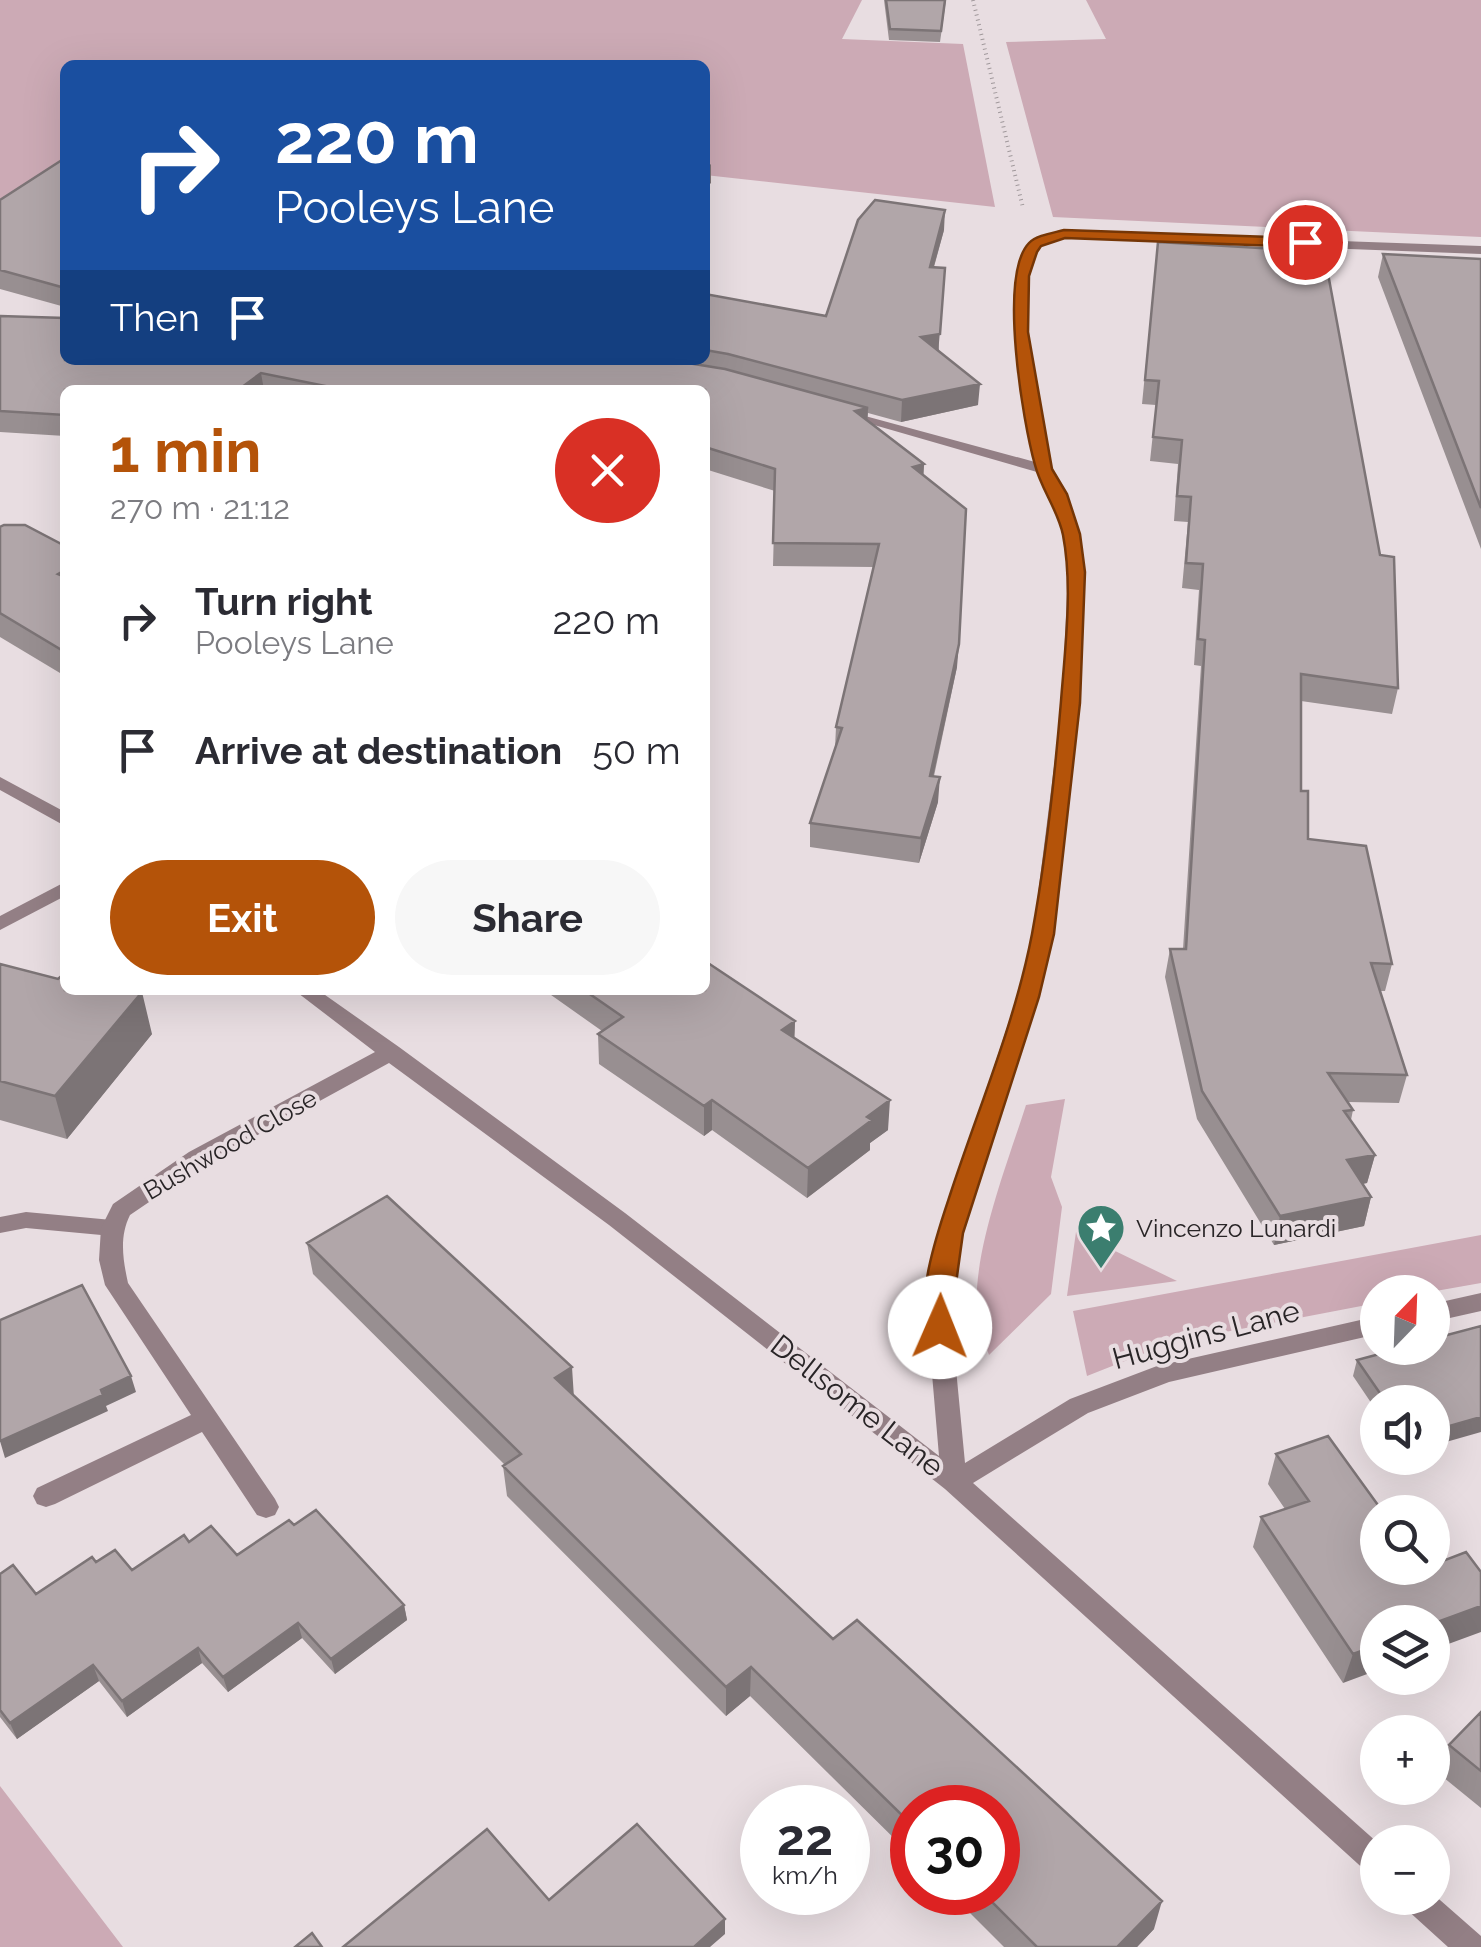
<!DOCTYPE html>
<html lang="en">
<head>
<meta charset="utf-8">
<style>
	body { margin:0; font-family:Raleway,sans-serif; background:#f7f7f7; color:#2b2b33; height:100vh; display:flex; flex-direction:column; font-size:38px; white-space:nowrap }
	* { box-sizing:border-box; margin:0 }
	p { font-size:32px; color:#7c7c81 }
	.icon { flex:none; width:55px; height:55px; fill:none; stroke:currentColor; stroke-width:2; stroke-linecap:round; stroke-linejoin:round }
	.map { position:relative; flex:1; overflow:hidden }
	.panel { position:absolute; left:60px; top:385px; width:650px; height:610px; display:flex; flex-direction:column; background:#fff; border-radius:15px; box-shadow:0 10px 40px #0002 }
	.panel>* { flex:none }
	.banner { position:absolute; left:60px; top:60px; width:650px; height:305px; border-radius:15px; box-shadow:0 10px 40px #0002; background:#1a4fa0; color:#fff; overflow:hidden }
	.needle { width:65px; rotate:23deg }
	.tools { position:absolute; left:1360px; top:1275px; display:grid; gap:20px }
	.tools a { display:grid; place-items:center; width:90px; height:90px; border-radius:50%; background:#fff; box-shadow:0 10px 40px #0002; font-size:50px }
	.speed { position:absolute; left:740px; top:1785px; display:flex; gap:20px; font-size:50px; font-weight:700; text-align:center }
	.speed>* { display:grid; place-content:center; width:130px; height:130px; border-radius:50%; background:#fff; box-shadow:0 10px 40px #0002; line-height:1 }
	.speed small { font-size:25px; font-weight:400 }
	.speed .limit { border:15px solid #d22; background:#fff; color:#111 }
	.pin { position:absolute; display:grid; place-items:center; width:85px; height:85px; color:#fff; margin:-42px; border:5px solid #fff; border-radius:50%; box-shadow:0 2px 10px #0007 }
	.me { position:absolute; width:110px; margin:-55px; rotate:1deg; stroke-linejoin:round; filter:drop-shadow(0 0 8px #0008) }
	.turn { display:flex; align-items:center; gap:35px; height:210px; padding:0 50px; font-size:45px }
	.turn .icon { width:130px; height:130px; stroke-width:2.5 }
	.turn b { display:block; font-size:70px; line-height:85px }
	.then { display:flex; align-items:center; height:95px; padding:0 50px; background:#0003; gap:20px; font-size:38px }
	.round { display:grid; place-items:center; flex:none; width:105px; height:105px; border-radius:52px; background:#f7f7f7 }
	.headline { display:flex; align-items:center; justify-content:space-between; height:170px; padding:0 50px }
	h1 { font-size:60px; font-weight:700; line-height:75px; color:#b45309 }
	.cta { display:flex; gap:20px; margin-top:auto; padding:20px 50px }
	.cta a { flex:1; height:115px; border-radius:60px; background:#b45309; color:#fff; font-size:40px; font-weight:700; line-height:115px; text-align:center }
	.cta a+a { background:#f7f7f7; color:#2b2b33 }
	ul { padding:0; list-style:none }
	li { display:flex; align-items:center; gap:30px; height:130px; padding:0 50px }
	li div { flex:1 }
	li b { display:block; font-size:38px }
	li em { font-style:normal }
	.map>svg:first-child { display:block }
	.green { fill:#ccaab5 }
	.lines { fill:none; stroke-linecap:round; stroke-linejoin:round }
	.path { stroke:#a0989b; stroke-width:4; stroke-dasharray:1 4; stroke-linecap:butt }
	.service { fill:#937f85; fill-rule:evenodd }
	.minor { fill:#937f85; fill-rule:evenodd }
	.wall { fill:#988f91 }
	.shaded-wall { fill:#7c7476 }
	.building { fill:#b1a6a9; stroke:#7c7476; stroke-width:2.5 }
	.route { fill:#b45309; stroke:#753606; stroke-width:2.5 }
	.labels { text-anchor:middle; stroke-width:8; stroke-linejoin:round; paint-order:stroke }
	.street-label { font-size:25px; fill:#292527; stroke:#e8dde1 }
	.poi-label { font-size:25px; fill:#292527; stroke:#e8dde1; text-anchor:start }
	.near-street-label { font-size:30px; fill:#292527; stroke:#e8dde1 }
</style>
</head>
<body>
<div class="map">
<svg width="1481" height="1947" viewBox="0 0 1481 1947">
	<rect width="100%" height="100%" fill="#e8dde1"/>
	<path class="green" d="M 0,0 L 862,0 L 842,39 L 963,44 L 995,207 L 705,175 L 705,65 L 65,65 L 65,166 L 0,203 Z
		M 1086,0 L 1481,0 L 1481,237 L 1053,217 L 1006,42 L 1106,39 Z
		M 1065,1099 L 1051,1177 L 1062,1207 L 1051,1294 L 989,1355 C 985,1343 980,1330 978,1318 C 969,1260 1008,1162 1026,1105 Z
		M 1076,1232 L 1177,1281 L 1067,1296 Z
		M 1481,1235 L 1481,1283 L 1430,1292 L 1378,1292 L 1377,1303 L 1173,1342 L 1087,1376 L 1073,1311 Z
		M 0,1786 L 123,1947 L 0,1947 Z"/>
	<g class="lines">
		<path class="path" d="M 973,0 L 1023,208"/>
		<path class="service" d="M 65,882 L 65,896 L 0,930 L 0,916 Z
			M 26,1212 L 112,1220 L 120,1222 L 123,1228 L 120,1234 L 112,1236 L 26,1228 L 0,1233 L 0,1217 Z"/>
		<path class="minor" d="M 1060,231 L 1481,246 L 1481,254 L 1065,238 L 1041,246 L 1036,252 L 1028,277 L 1028,332 L 1050,469 L 1065,494 L 1080,534 L 1084,571 L 1080,703 L 1053,934 L 1037,997 L 961,1233 L 953,1277 L 952,1327 L 965,1463 L 1070,1399 L 1157,1366 L 1378,1316 L 1378,1334 L 1169,1382 L 1088,1413 L 973,1483 L 1378,1843 L 1378,1877 L 1368,1873 L 945,1489 L 609,1225 L 389,1063 L 205,1164 L 130,1215 C 119,1237 123,1260 128,1283 L 275,1499 L 279,1507 L 275,1515 L 266,1518 L 257,1515 L 202,1432 L 55,1504 L 46,1507 L 37,1504 L 33,1496 L 37,1488 L 191,1415 L 105,1285 L 99,1260 L 101,1228 L 113,1204 L 189,1152 L 375,1052 L 294,990 L 318,990 L 399,1047 L 625,1213 L 939,1456 L 928,1327 L 929,1277 L 939,1233 L 1017,997 L 1033,934 L 1062,703 L 1068,571 L 1064,534 L 1051,494 L 1037,472 L 836,414 L 843,410 L 1035,462 C 1028,418 995,273 1031,242 C 1038,236 1051,234 1060,231 Z
			M 0,777 L 65,812 L 65,826 L 0,790 Z
			M 1481,1293 L 1481,1311 L 1432,1322 L 1432,1304 Z
			M 1432,1893 L 1481,1936 L 1481,1947 L 1448,1947 L 1405,1908 L 1401,1898 L 1432,1898 Z"/>
	</g>
	<path class="wall" d="M 884,0 L 946,0 L 940,42 L 889,40 Z
		M 65,158 L 65,307 L 0,289 L 0,200 Z
		M 944,230 L 934,267 L 939,351 L 978,405 L 901,422 L 868,413 L 867,420 L 924,464 L 923,475 L 957,667 L 934,776 L 938,802 L 919,863 L 810,847 L 810,823 L 835,748 L 836,727 L 873,567 L 773,566 L 775,491 L 705,469 L 705,390 L 65,390 L 65,436 L 0,432 L 0,316 L 65,360 L 705,360 L 705,294 L 826,316 Z
		M 1158,242 L 1398,688 L 1392,714 L 1301,701 L 1301,791 L 1308,839 L 1392,964 L 1385,991 L 1380,991 L 1407,1075 L 1399,1103 L 1348,1102 L 1353,1110 L 1351,1120 L 1375,1155 L 1367,1183 L 1362,1184 L 1371,1197 L 1364,1226 L 1274,1245 L 1197,1119 L 1165,977 L 1170,949 L 1183,949 L 1201,666 L 1194,665 L 1199,590 L 1182,588 L 1188,522 L 1174,521 L 1178,464 L 1150,461 L 1156,405 L 1142,404 Z
		M 1383,254 L 1481,259 L 1481,549 L 1378,277 Z
		M 0,527 L 65,546 L 65,676 L 0,637 Z
		M 0,964 L 152,1034 L 67,1139 L 0,1120 Z
		M 544,990 L 705,990 L 795,1021 L 794,1038 L 888,1130 L 870,1143 L 870,1150 L 807,1198 L 712,1130 L 704,1136 L 599,1064 L 598,1034 L 602,1031 Z
		M 307,1243 L 574,1396 L 833,1639 L 1154,1929 L 1137,1947 L 1004,1947 L 949,1892 L 998,1892 L 912,1808 L 912,1856 L 750,1696 L 726,1716 L 507,1496 L 503,1466 L 505,1465 L 313,1274 Z
		M 1357,1360 L 1432,1402 L 1378,1402 L 1378,1413 L 1353,1376 Z
		M 1276,1454 L 1422,1568 L 1343,1683 L 1253,1547 L 1261,1517 L 1285,1509 L 1268,1484 Z
		M 294,1525 L 404,1605 L 407,1620 L 335,1674 L 302,1638 L 228,1692 L 202,1663 L 127,1717 L 99,1681 L 17,1739 L 0,1717 L 0,1574 L 36,1594 L 96,1562 L 132,1570 L 189,1542 L 237,1555 Z
		M 1481,1712 L 1481,1808 L 1438,1773 L 1449,1745 Z"/>
	<path class="shaded-wall" d="M 711,164 L 711,183 L 705,189 L 705,169 Z
		M 945,210 L 944,230 L 928,287 L 930,267 Z
		M 945,268 L 938,355 L 921,337 Z
		M 261,373 L 264,390 L 238,390 Z
		M 980,384 L 978,405 L 901,422 L 902,400 Z
		M 868,408 L 867,429 L 855,411 Z
		M 924,464 L 923,486 L 913,467 Z
		M 959,644 L 957,667 L 928,800 L 930,776 Z
		M 940,777 L 938,802 L 919,863 L 921,838 Z
		M 142,992 L 152,1034 L 67,1139 L 55,1096 Z
		M 795,1021 L 794,1052 L 782,1030 Z
		M 712,1100 L 712,1130 L 704,1136 L 704,1106 Z
		M 890,1100 L 888,1130 L 870,1143 L 870,1150 L 807,1198 L 808,1168 L 867,1117 Z
		M 1375,1155 L 1367,1183 L 1339,1188 L 1347,1160 Z
		M 1371,1197 L 1364,1226 L 1274,1245 L 1280,1216 Z
		M 572,1367 L 574,1398 L 555,1378 Z
		M 131,1376 L 136,1392 L 106,1406 L 108,1411 L 5,1458 L 0,1441 Z
		M 1481,1417 L 1481,1432 L 1432,1446 L 1432,1431 Z
		M 404,1605 L 407,1620 L 335,1674 L 331,1659 Z
		M 1481,1606 L 1481,1632 L 1432,1650 L 1432,1624 Z
		M 298,1623 L 302,1638 L 228,1692 L 223,1677 Z
		M 1378,1645 L 1378,1670 L 1343,1683 L 1353,1654 Z
		M 198,1648 L 202,1663 L 127,1717 L 122,1701 Z
		M 93,1665 L 99,1681 L 17,1739 L 10,1723 Z
		M 751,1667 L 750,1696 L 726,1716 L 726,1687 Z
		M 1162,1901 L 1154,1929 L 1137,1947 L 1117,1947 Z
		M 725,1919 L 725,1934 L 710,1947 L 694,1947 Z"/>
	<path class="building" d="M 886,0 L 945,0 L 941,31 L 890,29 Z
		M 65,158 L 65,288 L 0,270 L 0,200 Z
		M 875,200 L 945,210 L 930,267 L 945,268 L 940,334 L 921,337 L 980,384 L 902,400 L 728,354 L 705,350 L 705,294 L 826,316 L 858,220 Z
		M 1158,242 L 1324,252 L 1380,555 L 1394,557 L 1398,688 L 1301,674 L 1301,791 L 1308,791 L 1308,839 L 1366,846 L 1392,964 L 1371,963 L 1407,1075 L 1328,1073 L 1353,1110 L 1344,1111 L 1375,1155 L 1347,1160 L 1371,1197 L 1280,1216 L 1202,1091 L 1170,949 L 1186,949 L 1205,640 L 1198,639 L 1203,564 L 1186,563 L 1191,497 L 1177,496 L 1182,440 L 1153,437 L 1159,381 L 1145,380 Z
		M 1383,254 L 1481,259 L 1481,508 Z
		M 0,316 L 65,318 L 65,360 L 669,360 L 725,369 L 868,408 L 855,411 L 924,464 L 913,467 L 966,509 L 959,644 L 930,776 L 940,777 L 921,838 L 810,823 L 842,728 L 836,727 L 879,544 L 773,543 L 775,469 L 705,447 L 705,390 L 345,390 L 261,373 L 238,390 L 65,390 L 65,415 L 0,411 Z
		M 4,525 L 25,525 L 65,546 L 65,570 L 58,574 L 65,577 L 65,652 L 0,613 L 0,527 Z
		M 705,961 L 795,1021 L 782,1030 L 890,1100 L 867,1117 L 872,1120 L 808,1168 L 712,1100 L 704,1106 L 598,1034 L 623,1017 L 584,990 L 705,990 Z
		M 0,964 L 58,979 L 65,973 L 65,990 L 135,990 L 142,992 L 55,1096 L 0,1081 Z
		M 387,1196 L 572,1367 L 555,1378 L 833,1639 L 857,1620 L 1162,1901 L 1117,1947 L 1037,1947 L 982,1892 L 998,1892 L 998,1808 L 912,1808 L 912,1825 L 751,1667 L 726,1687 L 503,1466 L 521,1454 L 307,1243 Z
		M 82,1285 L 131,1376 L 101,1390 L 103,1395 L 0,1441 L 0,1320 Z
		M 1481,1326 L 1481,1417 L 1432,1431 L 1432,1402 L 1386,1402 L 1357,1360 L 1402,1348 L 1432,1348 L 1432,1339 Z
		M 1328,1436 L 1383,1512 L 1378,1512 L 1378,1568 L 1432,1568 L 1432,1565 L 1466,1552 L 1481,1572 L 1481,1606 L 1432,1624 L 1432,1622 L 1378,1622 L 1378,1645 L 1353,1654 L 1261,1517 L 1309,1501 L 1276,1454 Z
		M 316,1510 L 404,1605 L 331,1659 L 298,1623 L 223,1677 L 198,1648 L 122,1701 L 93,1665 L 10,1723 L 0,1710 L 0,1574 L 13,1565 L 36,1594 L 92,1557 L 96,1562 L 115,1550 L 132,1570 L 184,1535 L 189,1542 L 211,1526 L 237,1555 L 289,1520 L 294,1525 Z
		M 1481,1712 L 1481,1771 L 1449,1745 Z
		M 637,1824 L 725,1919 L 694,1947 L 343,1947 L 487,1829 L 549,1900 Z
		M 312,1933 L 322,1947 L 295,1947 Z"/>
	<path class="route" d="M 1064,230 L 1305,238 L 1312,242 L 1305,247 L 1065,238 L 1041,246 L 1037,252 L 1029,276 L 1028,332 L 1052,469 L 1067,494 L 1080,534 L 1085,572 L 1080,703 L 1054,934 L 1039,997 L 963,1233 L 949,1334 L 940,1338 L 930,1334 C 913,1302 939,1228 950,1195 C 978,1109 1015,1023 1032,934 C 1045,863 1055,774 1061,701 C 1065,649 1073,587 1063,535 C 1058,510 1041,489 1035,465 C 1023,423 998,275 1029,243 C 1037,235 1053,233 1064,230 Z"/>
	<defs>
		<g id="sight-pin" transform="scale(2.5)"><path d="M0 17L-7.5 6A9.5 9.5 0 1 1 7.5 6Z" fill="#3b7e6f" stroke="#e8dde1"/><path d="M0-6L1.8-2.2L6-1.7L2.9 1.2L3.7 5.4L0 3.3L-3.7 5.4L-2.9 1.2L-6-1.7L-1.8-2.2Z" fill="#fff"/></g>
	</defs>
	<g fill-rule="evenodd">
		<use href="#sight-pin" x="1101" y="1228"/>
	</g>
	<g class="labels">
		<g class="street-label">
			<text transform="translate(230 1144) rotate(-30)" y="9">Bushwood Close</text>
		</g>
		<g class="poi-label">
			<text x="1136" y="1237">Vincenzo Lunardi</text>
		</g>
		<g class="near-street-label">
			<text transform="translate(1206 1335) rotate(-15)" y="10">Huggins Lane</text>
			<text transform="translate(857 1406) rotate(38)" y="10">Dellsome Lane</text>
		</g>
	</g>
</svg>
<div class="tools">
<a><svg class="needle" viewBox="-14 -14 28 28"><path d="M0-13l5 13h-10z" fill="#e53935"/><path d="M0 13l5-13h-10z" fill="#7c7c81"/></svg></a>
<a><svg class="icon" aria-label="sound" viewBox="0 0 24 24"><path d="M4 9h4l5-4v14l-5-4H4zM17 9q2 3 0 6"/></svg></a>
<a><svg class="icon" aria-label="search" viewBox="0 0 24 24"><circle cx="10" cy="10" r="6"/><path d="M15 15l6 6"/></svg></a>
<a><svg class="icon" aria-label="layers" viewBox="0 0 24 24"><path d="M12 4l9 5-9 5-9-5zM3 14l9 5 9-5"/></svg></a>
<a>+</a>
<a>−</a>
</div>
<div class="speed"><div>22<small>km/h</small></div><div class="limit">30</div></div>
<div class="pin" style="left:1305px;top:242px;background:#d93025"><svg class="icon" aria-label="arrive" viewBox="0 0 24 24"><path d="M6 21V4h12l-3 4 3 4H6"/></svg></div>
<svg class="me" style="left:940px;top:1327px" viewBox="-20 -20 40 40"><circle r="19" fill="#fff"/><path d="M0-13L10 11 0 6-10 11z" fill="#b45309"/></svg>
<div class="banner">
<div class="turn"><svg class="icon" aria-label="right" viewBox="0 0 24 24"><path d="M7 20v-9h11M14 6l5 5-5 5"/></svg><div><b>220 m</b>Pooleys Lane</div></div>
<div class="then">Then<svg class="icon" aria-label="arrive" viewBox="0 0 24 24"><path d="M6 21V4h12l-3 4 3 4H6"/></svg></div>
</div>
<section class="panel">
<div class="headline"><div><h1>1 min</h1><p>270 m · 21:12</p></div><a class="round" style="background:#d93025;color:#fff"><svg class="icon" aria-label="close" viewBox="0 0 24 24"><path d="M6 6l12 12M18 6L6 18"/></svg></a></div>
<ul>
<li><svg class="icon" aria-label="right" viewBox="0 0 24 24"><path d="M7 20v-9h11M14 6l5 5-5 5"/></svg><div><b>Turn right</b><p>Pooleys Lane</p></div><em>220 m</em></li>
<li><svg class="icon" aria-label="arrive" viewBox="0 0 24 24"><path d="M6 21V4h12l-3 4 3 4H6"/></svg><div><b>Arrive at destination</b></div><em>50 m</em></li>
</ul>
<div class="cta"><a>Exit</a><a>Share</a></div>
</section>
</div>
</body>
</html>
